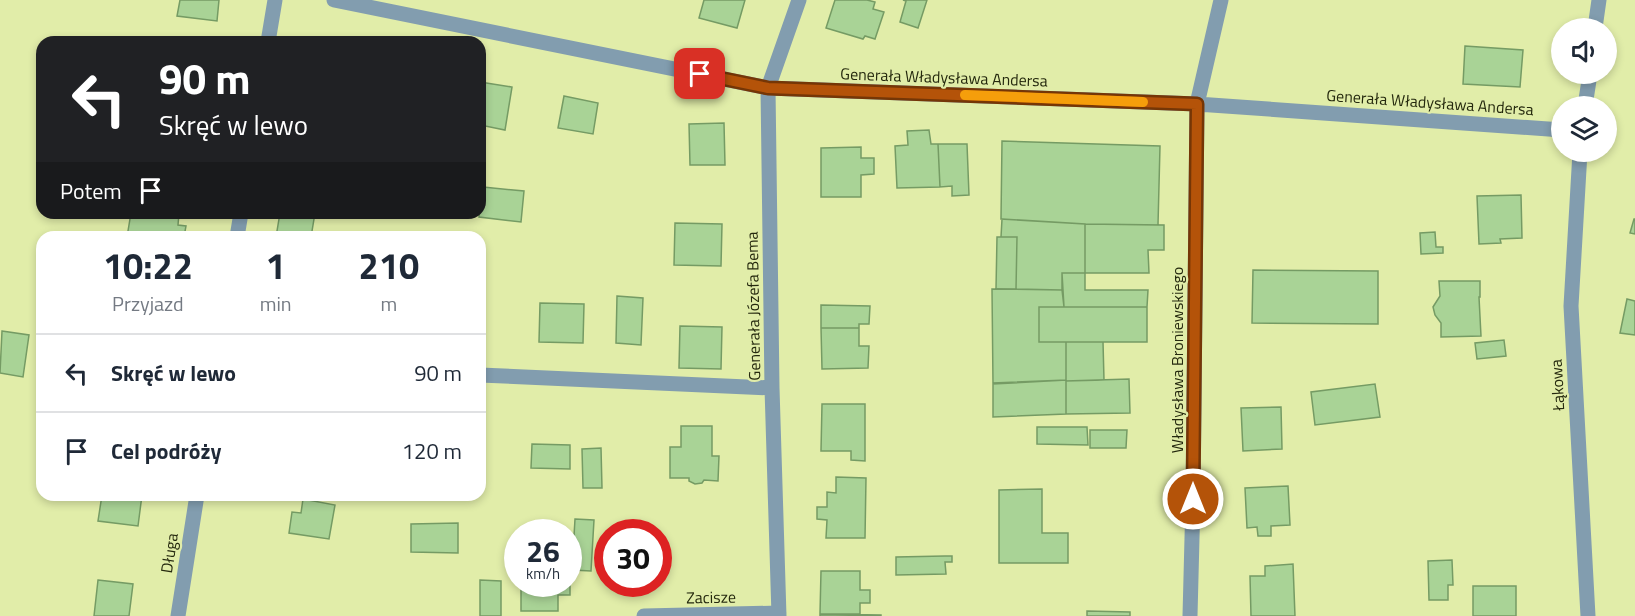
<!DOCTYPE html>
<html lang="pl">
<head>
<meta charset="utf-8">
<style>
	body { margin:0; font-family:"Titillium Web",sans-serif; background:#f6f6f7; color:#1f2937; height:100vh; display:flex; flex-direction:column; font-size:22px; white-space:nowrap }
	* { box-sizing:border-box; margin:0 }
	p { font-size:20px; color:#747a83 }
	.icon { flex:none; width:33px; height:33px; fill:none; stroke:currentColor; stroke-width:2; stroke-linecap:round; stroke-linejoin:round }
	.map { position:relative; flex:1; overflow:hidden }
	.drawer { position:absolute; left:36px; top:231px; width:450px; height:270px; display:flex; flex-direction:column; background:#fff; border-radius:18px; box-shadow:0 3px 9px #0003 }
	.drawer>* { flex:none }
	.hud { position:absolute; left:36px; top:36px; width:450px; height:183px; border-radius:18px; box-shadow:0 3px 9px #0003; background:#202124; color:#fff; overflow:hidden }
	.tools { position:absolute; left:1551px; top:18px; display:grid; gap:12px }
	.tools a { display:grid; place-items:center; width:66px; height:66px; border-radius:50%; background:#fff; box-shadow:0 3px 9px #0003; font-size:30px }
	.speed { position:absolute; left:504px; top:519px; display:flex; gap:12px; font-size:30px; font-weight:700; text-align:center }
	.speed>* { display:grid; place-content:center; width:78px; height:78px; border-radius:50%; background:#fff; box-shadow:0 3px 9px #0003; line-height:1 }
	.speed small { font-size:15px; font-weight:400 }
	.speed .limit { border:9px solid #d22; background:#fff; color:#111 }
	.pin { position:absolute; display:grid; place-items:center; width:51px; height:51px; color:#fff; margin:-26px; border-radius:12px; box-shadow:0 3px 9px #0006 }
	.me { position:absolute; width:66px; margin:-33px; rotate:0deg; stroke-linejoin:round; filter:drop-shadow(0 0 4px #0008) }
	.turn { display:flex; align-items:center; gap:21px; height:126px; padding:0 24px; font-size:27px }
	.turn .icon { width:78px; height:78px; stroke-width:2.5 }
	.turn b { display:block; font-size:42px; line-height:51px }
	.then { display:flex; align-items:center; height:57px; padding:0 24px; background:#0003; gap:12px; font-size:22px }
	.eta { display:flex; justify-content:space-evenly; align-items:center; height:102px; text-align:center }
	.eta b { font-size:36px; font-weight:700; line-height:42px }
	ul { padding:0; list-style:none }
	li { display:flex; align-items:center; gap:18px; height:78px; padding:0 24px; border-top:2px solid #e0e1e3 }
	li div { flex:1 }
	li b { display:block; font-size:22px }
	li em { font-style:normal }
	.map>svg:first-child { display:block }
	.building { fill:#a9d396; stroke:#759b64; stroke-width:1.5 }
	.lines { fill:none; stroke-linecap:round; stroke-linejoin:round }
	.street { stroke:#829daf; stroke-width:15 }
	.route-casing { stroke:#753606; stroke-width:15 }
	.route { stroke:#b45309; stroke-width:10 }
	.slow { stroke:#f59e0b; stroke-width:10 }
	.labels { text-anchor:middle; stroke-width:4.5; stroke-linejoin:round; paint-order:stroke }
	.street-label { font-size:16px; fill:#25290e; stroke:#e1eda9 }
</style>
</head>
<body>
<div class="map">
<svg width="1635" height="616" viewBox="0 0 1635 616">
	<rect width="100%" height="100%" fill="#e1eda9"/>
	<path class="building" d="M 180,0 L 219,0 L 217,21 L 177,16 Z
		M 704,0 L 745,0 L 737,28 L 699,18 Z
		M 835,0 L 867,0 L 875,2 L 873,9 L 884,12 L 875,39 L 865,36 L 863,39 L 826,28 Z
		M 903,0 L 927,0 L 918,28 L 900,22 L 906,1 Z
		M 1465,46 L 1523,50 L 1520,87 L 1463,84 Z
		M 480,82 L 512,87 L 505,130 L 480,125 Z
		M 564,96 L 598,103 L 593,134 L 558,128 Z
		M 724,123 L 725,165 L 690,165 L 689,124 Z
		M 929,130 L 931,144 L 938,144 L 940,187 L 897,188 L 895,146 L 908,145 L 907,131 Z
		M 1002,141 L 1160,146 L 1158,225 L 1085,224 L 1001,219 Z
		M 938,144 L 967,144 L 969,195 L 952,196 L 952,186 L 940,187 Z
		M 861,147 L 861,158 L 874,158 L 874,174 L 861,175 L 861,197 L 821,197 L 821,148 Z
		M 483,187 L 524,191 L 521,222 L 479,217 Z
		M 1521,195 L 1522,238 L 1500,239 L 1501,243 L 1479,244 L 1477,196 Z
		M 131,213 L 179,213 L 178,225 L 186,226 L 184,237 L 127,237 Z
		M 280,213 L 315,213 L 311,237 L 276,237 Z
		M 1002,219 L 1085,224 L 1085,273 L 1062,273 L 1062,290 L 1016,289 L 1017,237 L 1001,237 Z
		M 1634,219 L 1635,219 L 1635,234 L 1630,233 Z
		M 675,223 L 722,224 L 721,266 L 674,265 Z
		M 1085,224 L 1164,225 L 1164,250 L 1148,250 L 1149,273 L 1085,273 Z
		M 1435,232 L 1436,247 L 1443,247 L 1443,253 L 1421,254 L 1420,233 Z
		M 997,237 L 1017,237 L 1016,289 L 996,289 Z
		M 1253,270 L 1378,271 L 1378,324 L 1252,323 Z
		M 1062,273 L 1085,273 L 1085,290 L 1148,290 L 1147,307 L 1064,307 Z
		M 1439,281 L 1480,281 L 1480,297 L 1479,297 L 1481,336 L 1441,337 L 1441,323 L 1435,315 L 1433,307 L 1440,296 Z
		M 992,289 L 1062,290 L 1064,307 L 1039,307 L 1039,342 L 1066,342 L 1066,380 L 993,384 Z
		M 617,296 L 643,298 L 641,345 L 616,343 Z
		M 1627,299 L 1635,301 L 1635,335 L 1620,333 Z
		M 540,303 L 584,304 L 583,343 L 539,342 Z
		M 821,305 L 870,306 L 869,324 L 859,324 L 859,328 L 821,328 Z
		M 1039,307 L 1147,307 L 1147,342 L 1039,342 Z
		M 680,326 L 722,327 L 721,369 L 679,368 Z
		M 821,328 L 859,328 L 859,346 L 869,346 L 868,368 L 822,369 Z
		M 2,331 L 29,335 L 23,377 L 0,373 Z
		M 1504,340 L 1506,356 L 1477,359 L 1475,343 Z
		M 1066,342 L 1103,342 L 1104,380 L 1066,381 Z
		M 1129,379 L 1130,413 L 1066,414 L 1066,381 Z
		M 1066,380 L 1066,414 L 993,417 L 993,383 Z
		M 1375,384 L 1380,417 L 1315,425 L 1311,392 Z
		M 822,404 L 865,404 L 865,461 L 851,460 L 851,451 L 821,451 Z
		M 1281,407 L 1282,449 L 1243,451 L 1241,408 Z
		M 681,426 L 712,426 L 712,456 L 719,456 L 718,481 L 704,480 L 702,483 L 695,484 L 689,481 L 689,478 L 670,478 L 670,447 L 681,447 Z
		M 1037,427 L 1087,427 L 1088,445 L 1037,444 Z
		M 1090,430 L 1127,430 L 1126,448 L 1090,448 Z
		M 532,444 L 570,445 L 570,469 L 531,468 Z
		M 601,448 L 602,488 L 583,488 L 582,449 Z
		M 836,477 L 866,478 L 865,538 L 826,538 L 827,520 L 817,519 L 817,507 L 827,507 L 827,492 L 836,493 Z
		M 1288,486 L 1290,525 L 1271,526 L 1271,536 L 1258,536 L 1257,527 L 1247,528 L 1245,488 Z
		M 1042,489 L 1042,533 L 1068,533 L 1068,563 L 999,563 L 999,490 Z
		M 102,495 L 142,495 L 138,526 L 98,521 Z
		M 303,499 L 335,505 L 329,539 L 289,533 L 292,512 L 301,513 Z
		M 575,519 L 594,520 L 591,571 L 572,570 Z
		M 458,523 L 458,553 L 411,552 L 411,524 Z
		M 945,556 L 952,556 L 952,562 L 945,562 L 946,574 L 896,575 L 896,557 Z
		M 1452,560 L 1453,585 L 1448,585 L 1448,600 L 1429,600 L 1428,561 Z
		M 1293,564 L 1295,616 L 1251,616 L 1250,576 L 1265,576 L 1265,566 Z
		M 821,571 L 860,571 L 860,590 L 870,590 L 870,603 L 860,603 L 860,614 L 820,614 Z
		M 98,580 L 133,584 L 129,616 L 94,616 Z
		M 480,580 L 501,581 L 501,616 L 480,616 Z
		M 568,580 L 570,580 L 570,595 L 558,595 L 558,611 L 521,611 L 521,584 L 568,584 Z
		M 1473,586 L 1516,586 L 1516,616 L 1473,616 Z
		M 1087,611 L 1130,612 L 1130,616 L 1087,616 Z
		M 820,614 L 881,615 L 881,616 L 820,616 Z"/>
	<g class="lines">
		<path class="street" d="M 334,0 L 768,88 L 1197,104 L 1562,130
			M 1595,28 L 1599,0
			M 268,42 L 275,0
			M 1585,106 L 1590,74
			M 1580,152 L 1571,306 L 1588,616
			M 237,237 L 241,213
			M 480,375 L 772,388
			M 178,616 L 197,495
			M 644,616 L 779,613
			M 779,616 L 772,388 L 768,88 L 799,0
			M 1190,616 L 1193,499 L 1197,104 L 1221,0"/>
	</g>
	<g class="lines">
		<g class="route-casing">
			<path id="route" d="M 700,74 L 768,88 L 1197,104 L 1193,499"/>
		</g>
		<use href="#route" class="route"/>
		<path class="slow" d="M 965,95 L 1143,102"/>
	</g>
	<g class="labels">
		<g class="street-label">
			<text transform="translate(944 77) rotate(2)" y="6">Generała Władysława Andersa</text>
			<text transform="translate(1430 102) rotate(4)" y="6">Generała Władysława Andersa</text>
			<text transform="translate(753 306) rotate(-91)" y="6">Generała Józefa Bema</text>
			<text transform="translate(1177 360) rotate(-90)" y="6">Władysława Broniewskiego</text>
			<text transform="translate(1557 385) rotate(-93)" y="6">Łąkowa</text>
			<text transform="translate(169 553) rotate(-81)" y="6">Długa</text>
			<text transform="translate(711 597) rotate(-1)" y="6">Zacisze</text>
		</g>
	</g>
</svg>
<div class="tools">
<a><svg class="icon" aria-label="sound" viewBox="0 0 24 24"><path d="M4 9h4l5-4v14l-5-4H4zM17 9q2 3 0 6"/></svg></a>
<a><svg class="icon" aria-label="layers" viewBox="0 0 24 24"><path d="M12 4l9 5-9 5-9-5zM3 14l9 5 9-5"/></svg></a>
</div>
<div class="speed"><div>26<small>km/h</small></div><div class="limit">30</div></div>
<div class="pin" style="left:700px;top:74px;background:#d93025"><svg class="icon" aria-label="arrive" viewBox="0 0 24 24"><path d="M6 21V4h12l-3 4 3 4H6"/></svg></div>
<svg class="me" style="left:1193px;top:499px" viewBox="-20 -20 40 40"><circle r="17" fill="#b45309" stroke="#fff" stroke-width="3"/><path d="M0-11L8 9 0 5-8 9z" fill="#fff"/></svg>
<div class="hud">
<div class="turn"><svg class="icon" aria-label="left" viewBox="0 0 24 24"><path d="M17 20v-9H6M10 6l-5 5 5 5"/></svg><div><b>90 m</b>Skręć w lewo</div></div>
<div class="then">Potem<svg class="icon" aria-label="arrive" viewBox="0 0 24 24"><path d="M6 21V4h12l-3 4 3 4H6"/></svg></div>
</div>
<section class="drawer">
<div class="eta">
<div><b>10:22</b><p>Przyjazd</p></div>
<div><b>1</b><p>min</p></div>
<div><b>210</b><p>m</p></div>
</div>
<ul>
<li><svg class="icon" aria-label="left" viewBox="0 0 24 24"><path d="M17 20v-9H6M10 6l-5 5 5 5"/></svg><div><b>Skręć w lewo</b></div><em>90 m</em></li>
<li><svg class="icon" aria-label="arrive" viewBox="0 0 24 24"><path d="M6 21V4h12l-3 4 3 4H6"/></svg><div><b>Cel podróży</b></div><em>120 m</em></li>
</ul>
</section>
</div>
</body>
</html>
